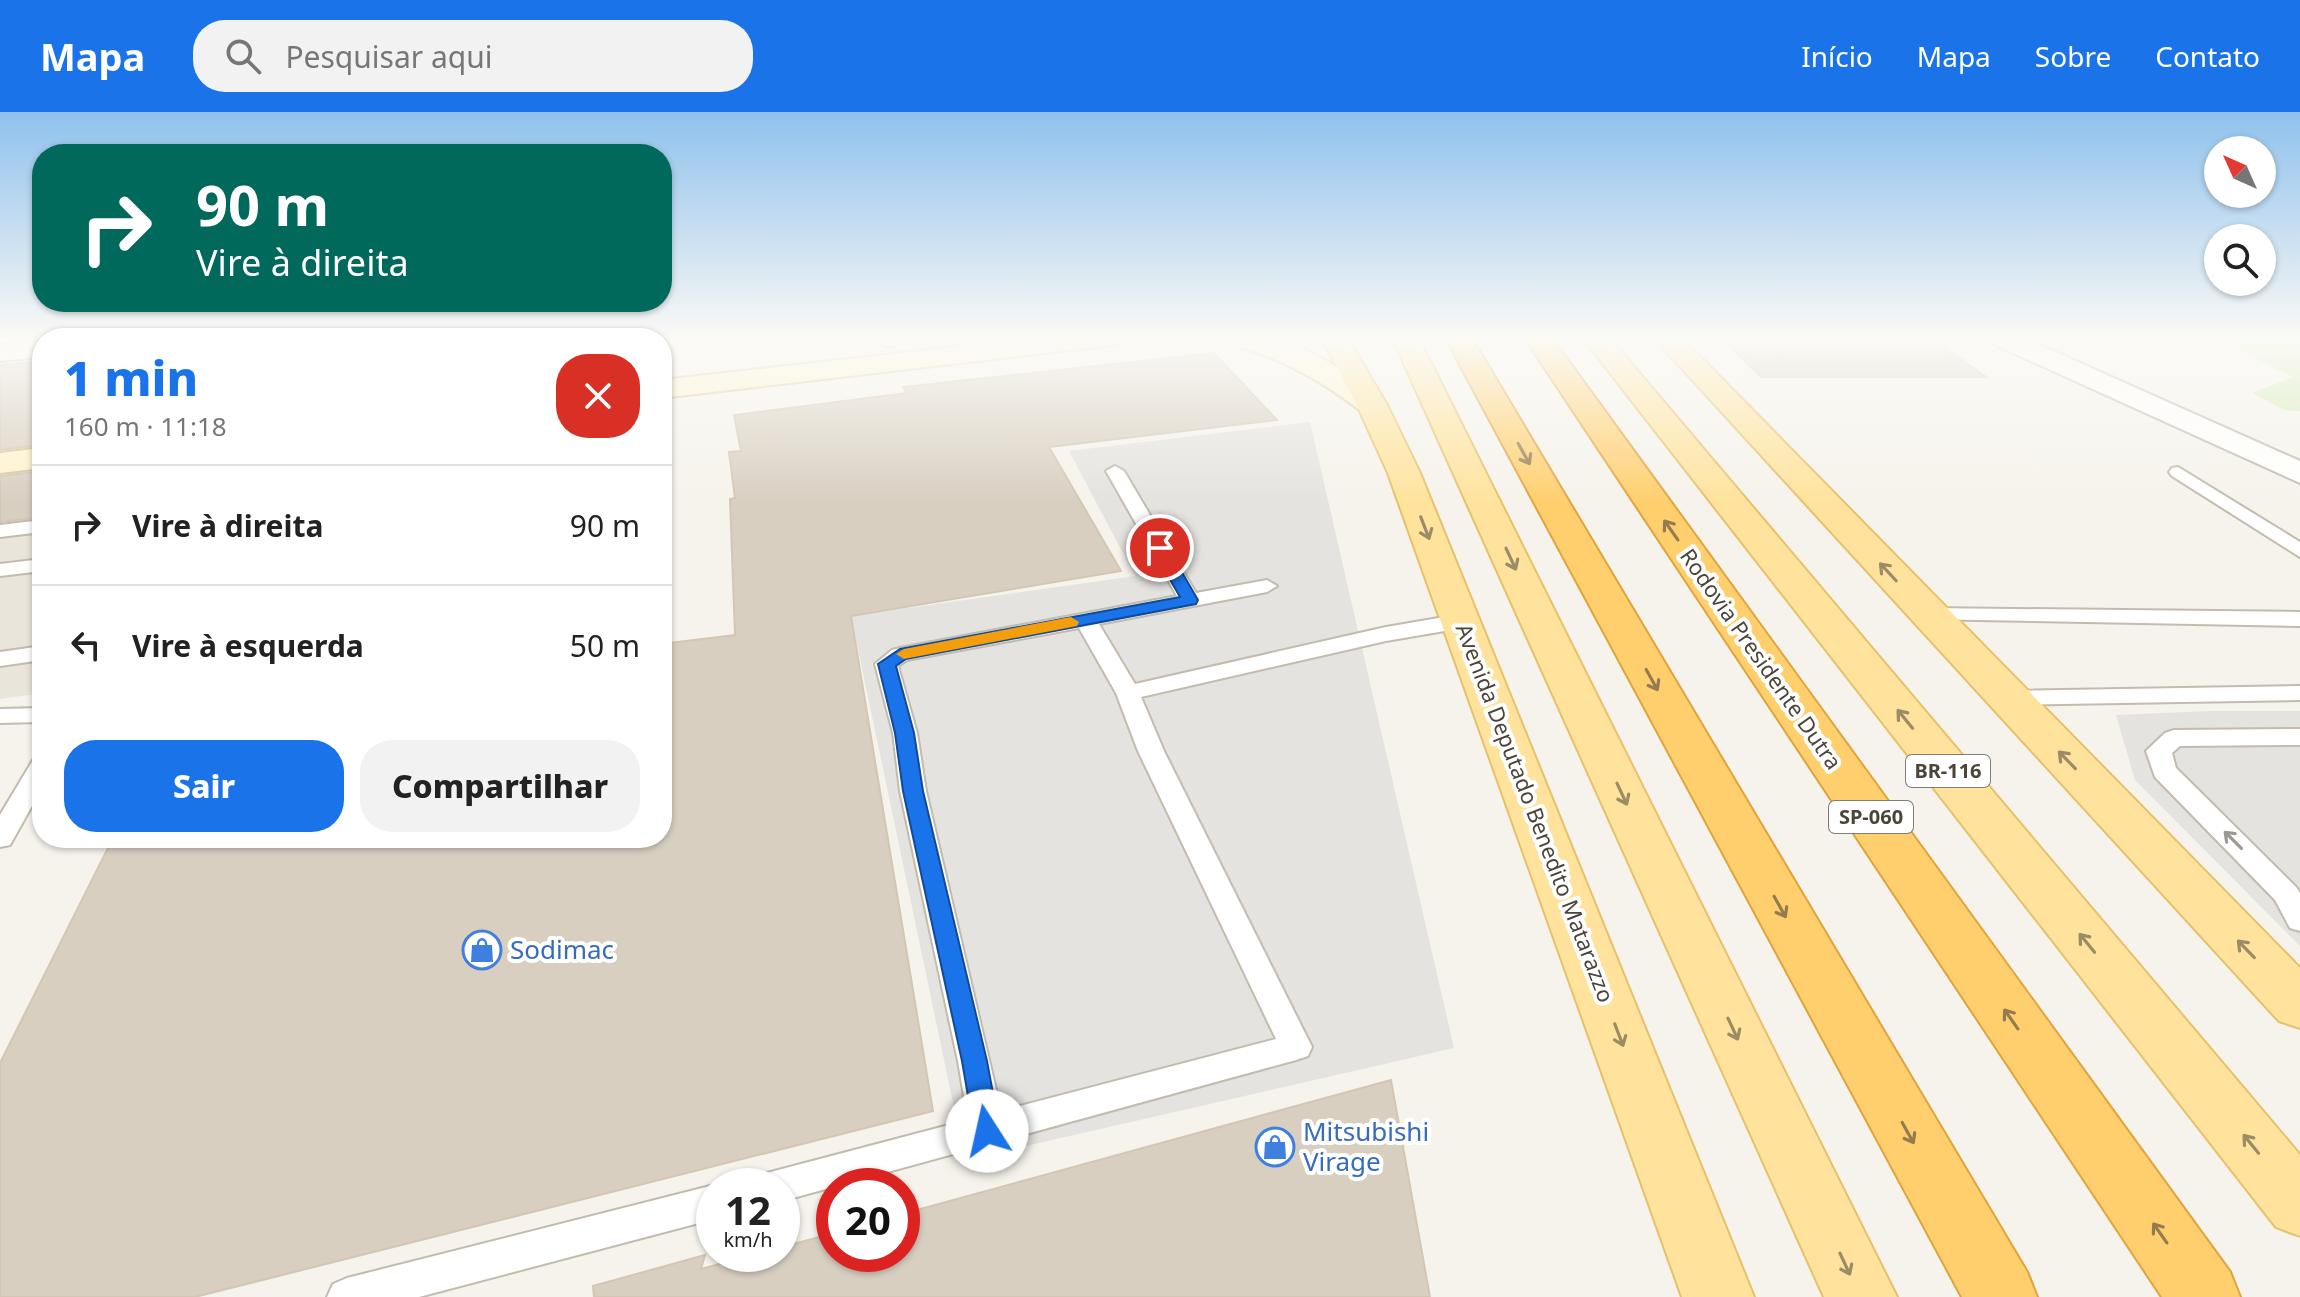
<!DOCTYPE html>
<html lang="pt">
<head>
<meta charset="utf-8">
<style>
	body { margin:0; font-family:"Noto Sans",sans-serif; background:#f2f2f2; color:#222; height:100vh; display:flex; flex-direction:column; font-size:30px; white-space:nowrap }
	* { box-sizing:border-box; margin:0 }
	p { font-size:26px; color:#767676 }
	.icon { flex:none; width:44px; height:44px; fill:none; stroke:currentColor; stroke-width:2; stroke-linecap:round; stroke-linejoin:round }
	.map { position:relative; flex:1; overflow:hidden }
	.panel { position:absolute; left:32px; top:216px; width:640px; height:520px; display:flex; flex-direction:column; background:#fff; border-radius:32px; box-shadow:0 2px 6px #0004 }
	.panel>* { flex:none }
	.hud { position:absolute; left:32px; top:32px; width:640px; height:168px; border-radius:32px; box-shadow:0 2px 6px #0004; background:#00695c; color:#fff; overflow:hidden }
	.needle { width:52px; rotate:315deg }
	.tools { position:absolute; left:2204px; top:24px; display:grid; gap:16px }
	.tools a { display:grid; place-items:center; width:72px; height:72px; border-radius:50%; background:#fff; box-shadow:0 2px 6px #0004; font-size:40px }
	.speed { position:absolute; left:696px; top:1056px; display:flex; gap:16px; font-size:40px; font-weight:700; text-align:center }
	.speed>* { display:grid; place-content:center; width:104px; height:104px; border-radius:50%; background:#fff; box-shadow:0 2px 6px #0004; line-height:1 }
	.speed small { font-size:20px; font-weight:400 }
	.speed .limit { border:12px solid #d22; background:#fff; color:#111 }
	.pin { position:absolute; display:grid; place-items:center; width:68px; height:68px; color:#fff; margin:-34px; border:4px solid #fff; border-radius:50%; box-shadow:0 2px 8px #0007 }
	.me { position:absolute; width:88px; margin:-44px; rotate:350deg; stroke-linejoin:round; filter:drop-shadow(0 0 6px #0008) }
	.turn { display:flex; align-items:center; gap:28px; height:168px; padding:0 32px; font-size:36px }
	.turn .icon { width:104px; height:104px; stroke-width:2.5 }
	.turn b { display:block; font-size:56px; line-height:68px }
	.round { display:grid; place-items:center; flex:none; width:84px; height:84px; border-radius:32px; background:#f2f2f2 }
	.headline { display:flex; align-items:center; justify-content:space-between; height:136px; padding:0 32px }
	h1 { font-size:48px; font-weight:800; line-height:60px; color:#1a73e8 }
	.primary-button { display:flex; gap:16px; margin-top:auto; padding:16px 32px }
	.primary-button a { flex:1; height:92px; border-radius:32px; background:#1a73e8; color:#fff; font-size:32px; font-weight:800; line-height:92px; text-align:center }
	.primary-button a+a { background:#f2f2f2; color:#222 }
	ul { padding:0; list-style:none }
	li { display:flex; align-items:center; gap:24px; height:120px; padding:0 32px; border-top:2px solid #e0e0e0 }
	li div { flex:1 }
	li b { display:block; font-size:30px }
	li em { font-style:normal }
	header { display:flex; align-items:center; gap:48px; box-sizing:border-box; height:112px; padding:0 40px; background:#1a73e8; color:#fff }
	header strong { font-size:38px }
	nav { display:flex; gap:44px; margin-inline-start:auto; font-size:28px }
	.search { width:560px; height:72px; background:#f2f2f2; display:flex; align-items:center; gap:20px; box-sizing:border-box; padding:0 28px; border-radius:32px; color:#767676; font-size:30px }
	.map>svg:first-child { display:block }
	.residential { fill:#eae5da }
	.green { fill:#d2eab5 }
	.parking { fill:#e5e3e0 }
	.building { fill:#d8cfc1; stroke:#d3c7b4; stroke-width:2 }
	.lines { fill:none; stroke-linecap:round; stroke-linejoin:round }
	.service-casing { stroke:#c2bbae; stroke-width:4 }
	.minor-casing { stroke:#c2bbae; stroke-width:4 }
	.secondary-casing { stroke:#d6c79b; stroke-width:4 }
	.primary-casing { stroke:#e6c16a; stroke-width:4 }
	.motorway-casing { stroke:#e0a43c; stroke-width:4 }
	.service { fill:#fff; fill-rule:evenodd }
	.minor { fill:#fff; fill-rule:evenodd }
	.secondary { fill:#fff3cd; fill-rule:evenodd }
	.primary { fill:#ffe39c; fill-rule:evenodd }
	.motorway { fill:#ffcf6e; fill-rule:evenodd }
	.oneway { stroke:#937c4e }
	.oneway2 { stroke:#9c8c66 }
	.oneway3 { stroke:#9c9892 }
	.route { fill:#1a73e8; stroke:#114b97; stroke-width:2 }
	.slow { fill:#f59e0b }
	.labels { text-anchor:middle; stroke-width:8; stroke-linejoin:round; paint-order:stroke }
	.shield { fill:#fff; stroke:#817c74; stroke-width:2 }
	.shield-label { font-size:20px; font-weight:bold; fill:#4b4439 }
	.street-label { font-size:22px; fill:#4b4439; stroke:#fff }
	.near-shop-label { font-size:26px; fill:#366cbe; stroke:#fff; text-anchor:start }
</style>
</head>
<body>
<header>
<strong>Mapa</strong>
<div class="search"><svg class="icon" aria-label="search" viewBox="0 0 24 24"><circle cx="10" cy="10" r="6"/><path d="M15 15l6 6"/></svg>Pesquisar aqui</div>
<nav><a>Início</a><a>Mapa</a><a>Sobre</a><a>Contato</a></nav>
</header>
<div class="map">
<svg width="2300" height="1185" viewBox="0 0 2300 1185">
	<rect width="100%" height="100%" fill="#f6f3ec"/>
	<path class="residential" d="M 42,421 L 42,581 L 0,587 L 0,427 Z"/>
	<path class="green" d="M 2211,225 L 2300,225 L 2300,299 L 2284,298 L 2252,281 L 2293,265 Z"/>
	<path class="parking" d="M 1310,310 L 1454,936 L 965,1048 L 851,504 L 1135,464 L 1069,339 Z
		M 2209,599 L 2300,599 L 2300,834 L 2135,668 L 2116,603 Z"/>
	<path class="building" d="M 1720,225 L 1930,225 L 1986,265 L 1761,265 Z
		M 1214,241 L 1277,308 L 1049,335 L 1121,459 L 851,504 L 933,999 L 195,1185 L 0,1185 L 0,951 L 113,726 L 662,726 L 662,532 L 735,523 L 730,387 L 735,386 L 729,340 L 741,339 L 734,303 L 907,281 L 903,275 Z
		M 42,249 L 42,333 L 0,338 L 0,253 Z
		M 42,359 L 42,405 L 0,410 L 0,364 Z
		M 1391,968 L 1430,1185 L 594,1185 L 593,1174 L 705,1143 L 701,1157 L 756,1142 L 782,1142 L 782,1135 L 834,1121 L 834,1142 L 902,1142 L 902,1102 Z"/>
	<g class="lines">
		<g class="service-casing">
			<path id="service" d="M 880,225 L 894,225 L 896,231 L 894,234 L 884,234 Z
				M 1115,354 L 1124,359 L 1196,481 L 1267,468 L 1277,474 L 1267,480 L 1099,512 L 1135,572 L 1386,515 L 1462,502 L 1473,509 L 1462,516 L 1386,529 L 1141,585 L 1164,639 L 1312,935 L 1308,944 L 1296,948 L 782,1089 L 782,1074 L 758,1074 L 763,1062 L 968,1008 L 958,949 L 900,679 L 893,621 L 875,552 L 892,538 L 900,536 L 1177,484 L 1106,359 ZM 1079,516 L 1116,581 L 1138,639 L 1276,927 L 1001,999 L 926,679 L 917,621 L 898,554 L 907,548 Z
				M 2178,355 L 2300,430 L 2300,445 L 2172,364 L 2169,360 L 2172,356 Z
				M 42,408 L 42,420 L 0,425 L 0,413 Z
				M 42,447 L 42,459 L 0,464 L 0,452 Z
				M 1928,496 L 2300,500 L 2300,514 L 1920,507 L 1917,502 Z
				M 42,534 L 42,548 L 0,554 L 0,540 Z
				M 2300,574 L 2300,588 L 2009,593 L 2001,591 L 1997,586 L 2001,581 L 2009,579 Z
				M 42,596 L 42,610 L 0,611 L 0,597 Z
				M 2300,617 L 2300,633 L 2180,634 L 2172,641 L 2176,656 L 2296,775 L 2300,781 L 2300,819 L 2290,816 L 2275,788 L 2155,665 L 2146,639 L 2165,621 L 2174,618 Z
				M 42,646 L 42,676 L 10,733 L 0,735 L 0,703 L 33,648 Z
				M 714,1073 L 714,1107 L 419,1185 L 327,1185 L 333,1172 L 347,1166 Z"/>
		</g>
		<g class="minor-casing">
			<path id="minor" d="M 146,225 L 181,225 L 146,226 Z
				M 475,225 L 475,226 L 449,226 L 449,225 Z
				M 1987,225 L 2022,225 L 2300,349 L 2300,371 L 1991,231 Z
				M 42,229 L 42,245 L 0,249 L 0,233 Z"/>
		</g>
		<g class="secondary-casing">
			<path id="secondary" d="M 1043,225 L 1127,225 L 1123,231 L 1114,233 L 662,286 L 662,268 Z
				M 1222,225 C 1238,225 1257,223 1273,226 C 1300,232 1371,270 1387,293 L 1383,299 L 1372,302 L 1361,299 C 1319,267 1278,244 1226,231 Z
				M 42,336 L 42,356 L 0,361 L 0,341 Z"/>
		</g>
		<g class="primary-casing">
			<path id="primary" d="M 1321,225 L 1347,225 L 1387,293 L 1420,361 L 1754,1185 L 1682,1185 L 1388,361 L 1357,293 Z
				M 1392,225 L 1418,225 L 1897,1185 L 1824,1185 Z
				M 1582,225 L 1609,225 L 2300,1043 L 2300,1124 L 2276,1115 Z
				M 1653,225 L 1681,225 L 2300,856 L 2300,916 L 2279,909 Z"/>
		</g>
		<g class="motorway-casing">
			<path id="motorway" d="M 1445,225 L 1471,225 L 2027,1160 L 2037,1185 L 1962,1185 Z
				M 1524,225 L 1551,225 L 2230,1160 L 2240,1185 L 2162,1185 Z"/>
		</g>
		<use href="#service" class="service"/>
		<use href="#minor" class="minor"/>
		<use href="#secondary" class="secondary"/>
		<use href="#primary" class="primary"/>
		<use href="#motorway" class="motorway"/>
	</g>
	<defs><path id="oneway-shaft" d="M-6 0H5M1.5-3L5.5 0L1.5 3" fill="none" stroke-width="1.6" stroke-linecap="round" stroke-linejoin="round" transform="scale(2)"/></defs>
	<g class="oneway">
		<use href="#oneway-shaft" transform="translate(1524 342) rotate(61)"/>
		<use href="#oneway-shaft" transform="translate(1671 418) rotate(-125)"/>
		<use href="#oneway-shaft" transform="translate(1652 568) rotate(61)"/>
		<use href="#oneway-shaft" transform="translate(1780 795) rotate(61)"/>
		<use href="#oneway-shaft" transform="translate(2011 907) rotate(-125)"/>
		<use href="#oneway-shaft" transform="translate(1908 1021) rotate(61)"/>
		<use href="#oneway-shaft" transform="translate(2160 1121) rotate(-125)"/>
	</g>
	<g class="oneway2">
		<use href="#oneway-shaft" transform="translate(1425 416) rotate(69)"/>
		<use href="#oneway-shaft" transform="translate(1511 447) rotate(65)"/>
		<use href="#oneway-shaft" transform="translate(1888 460) rotate(-133)"/>
		<use href="#oneway-shaft" transform="translate(1905 607) rotate(-129)"/>
		<use href="#oneway-shaft" transform="translate(2067 648) rotate(-134)"/>
		<use href="#oneway-shaft" transform="translate(1622 682) rotate(65)"/>
		<use href="#oneway-shaft" transform="translate(2087 831) rotate(-129)"/>
		<use href="#oneway-shaft" transform="translate(2246 837) rotate(-134)"/>
		<use href="#oneway-shaft" transform="translate(1733 917) rotate(65)"/>
		<use href="#oneway-shaft" transform="translate(1619 923) rotate(69)"/>
		<use href="#oneway-shaft" transform="translate(2251 1032) rotate(-129)"/>
		<use href="#oneway-shaft" transform="translate(1845 1152) rotate(65)"/>
	</g>
	<use class="oneway3" href="#oneway-shaft" transform="translate(2233 728) rotate(-135)"/>
	<linearGradient id="sky" x2="0" y2="1"><stop stop-color="#8fc1ec"/><stop offset="0.58" stop-color="#fbfaf6"/><stop offset="1" stop-color="#fbfaf6" stop-opacity="0"/></linearGradient>
	<rect width="2300" height="391" fill="url(#sky)"/>
	<path class="route" d="M 1160,432 L 1168,436 L 1198,488 L 1196,492 L 906,547 L 896,554 L 914,621 L 923,679 L 987,949 L 1000,1019 L 996,1027 L 987,1031 L 978,1027 L 974,1019 L 962,949 L 903,679 L 895,621 L 878,552 L 900,537 L 1180,485 L 1152,436 Z"/>
	<path class="slow" d="M 1071,505 L 1079,510 L 1077,514 L 904,547 L 896,542 L 904,537 Z"/>
	<defs>
		<g id="shop-ring" transform="scale(2)"><circle r="9.5" fill="#fff" stroke="#3f7fe0" stroke-width="1.5"/><path d="M-5-2.5h2.3a2.7 3.5 0 0 1 5.4 0H5L5.5 6h-11ZM-1.5-2.5h3a1.5 2.3 0 0 0-3 0Z" fill="#3f7fe0"/></g>
	</defs>
	<g fill-rule="evenodd">
		<use href="#shop-ring" x="482" y="838"/>
		<use href="#shop-ring" x="1275" y="1035"/>
	</g>
	<g class="labels">
		<g class="shield">
			<rect x="1906" y="643" width="84" height="32" rx="6"/>
			<rect x="1829" y="689" width="84" height="32" rx="6"/>
		</g>
		<g class="shield-label">
			<text x="1948" y="666">BR-116</text>
			<text x="1871" y="712">SP-060</text>
		</g>
		<g class="street-label">
			<text transform="translate(1761 547) rotate(55)" y="8">Rodovia Presidente Dutra</text>
			<text transform="translate(1535 701) rotate(69)" y="8">Avenida Deputado Benedito Matarazzo</text>
		</g>
		<g class="near-shop-label">
			<text x="510" y="847">Sodimac</text>
			<text x="1303" y="1029">Mitsubishi<tspan x="1303" dy="30">Virage</tspan></text>
		</g>
	</g>
</svg>
<div class="tools">
<a><svg class="needle" viewBox="-14 -14 28 28"><path d="M0-13l5 13h-10z" fill="#e53935"/><path d="M0 13l5-13h-10z" fill="#767676"/></svg></a>
<a><svg class="icon" aria-label="search" viewBox="0 0 24 24"><circle cx="10" cy="10" r="6"/><path d="M15 15l6 6"/></svg></a>
</div>
<div class="speed"><div>12<small>km/h</small></div><div class="limit">20</div></div>
<div class="pin" style="left:1160px;top:436px;background:#d93025"><svg class="icon" aria-label="arrive" viewBox="0 0 24 24"><path d="M6 21V4h12l-3 4 3 4H6"/></svg></div>
<svg class="me" style="left:987px;top:1019px" viewBox="-20 -20 40 40"><circle r="19" fill="#fff"/><path d="M0-13L10 11 0 6-10 11z" fill="#1a73e8"/></svg>
<div class="hud">
<div class="turn"><svg class="icon" aria-label="right" viewBox="0 0 24 24"><path d="M7 20v-9h11M14 6l5 5-5 5"/></svg><div><b>90 m</b>Vire à direita</div></div>
</div>
<section class="panel">
<div class="headline"><div><h1>1 min</h1><p>160 m · 11:18</p></div><a class="round" style="background:#d93025;color:#fff"><svg class="icon" aria-label="close" viewBox="0 0 24 24"><path d="M6 6l12 12M18 6L6 18"/></svg></a></div>
<ul>
<li><svg class="icon" aria-label="right" viewBox="0 0 24 24"><path d="M7 20v-9h11M14 6l5 5-5 5"/></svg><div><b>Vire à direita</b></div><em>90 m</em></li>
<li><svg class="icon" aria-label="left" viewBox="0 0 24 24"><path d="M17 20v-9H6M10 6l-5 5 5 5"/></svg><div><b>Vire à esquerda</b></div><em>50 m</em></li>
</ul>
<div class="primary-button"><a>Sair</a><a>Compartilhar</a></div>
</section>
</div>
</body>
</html>
